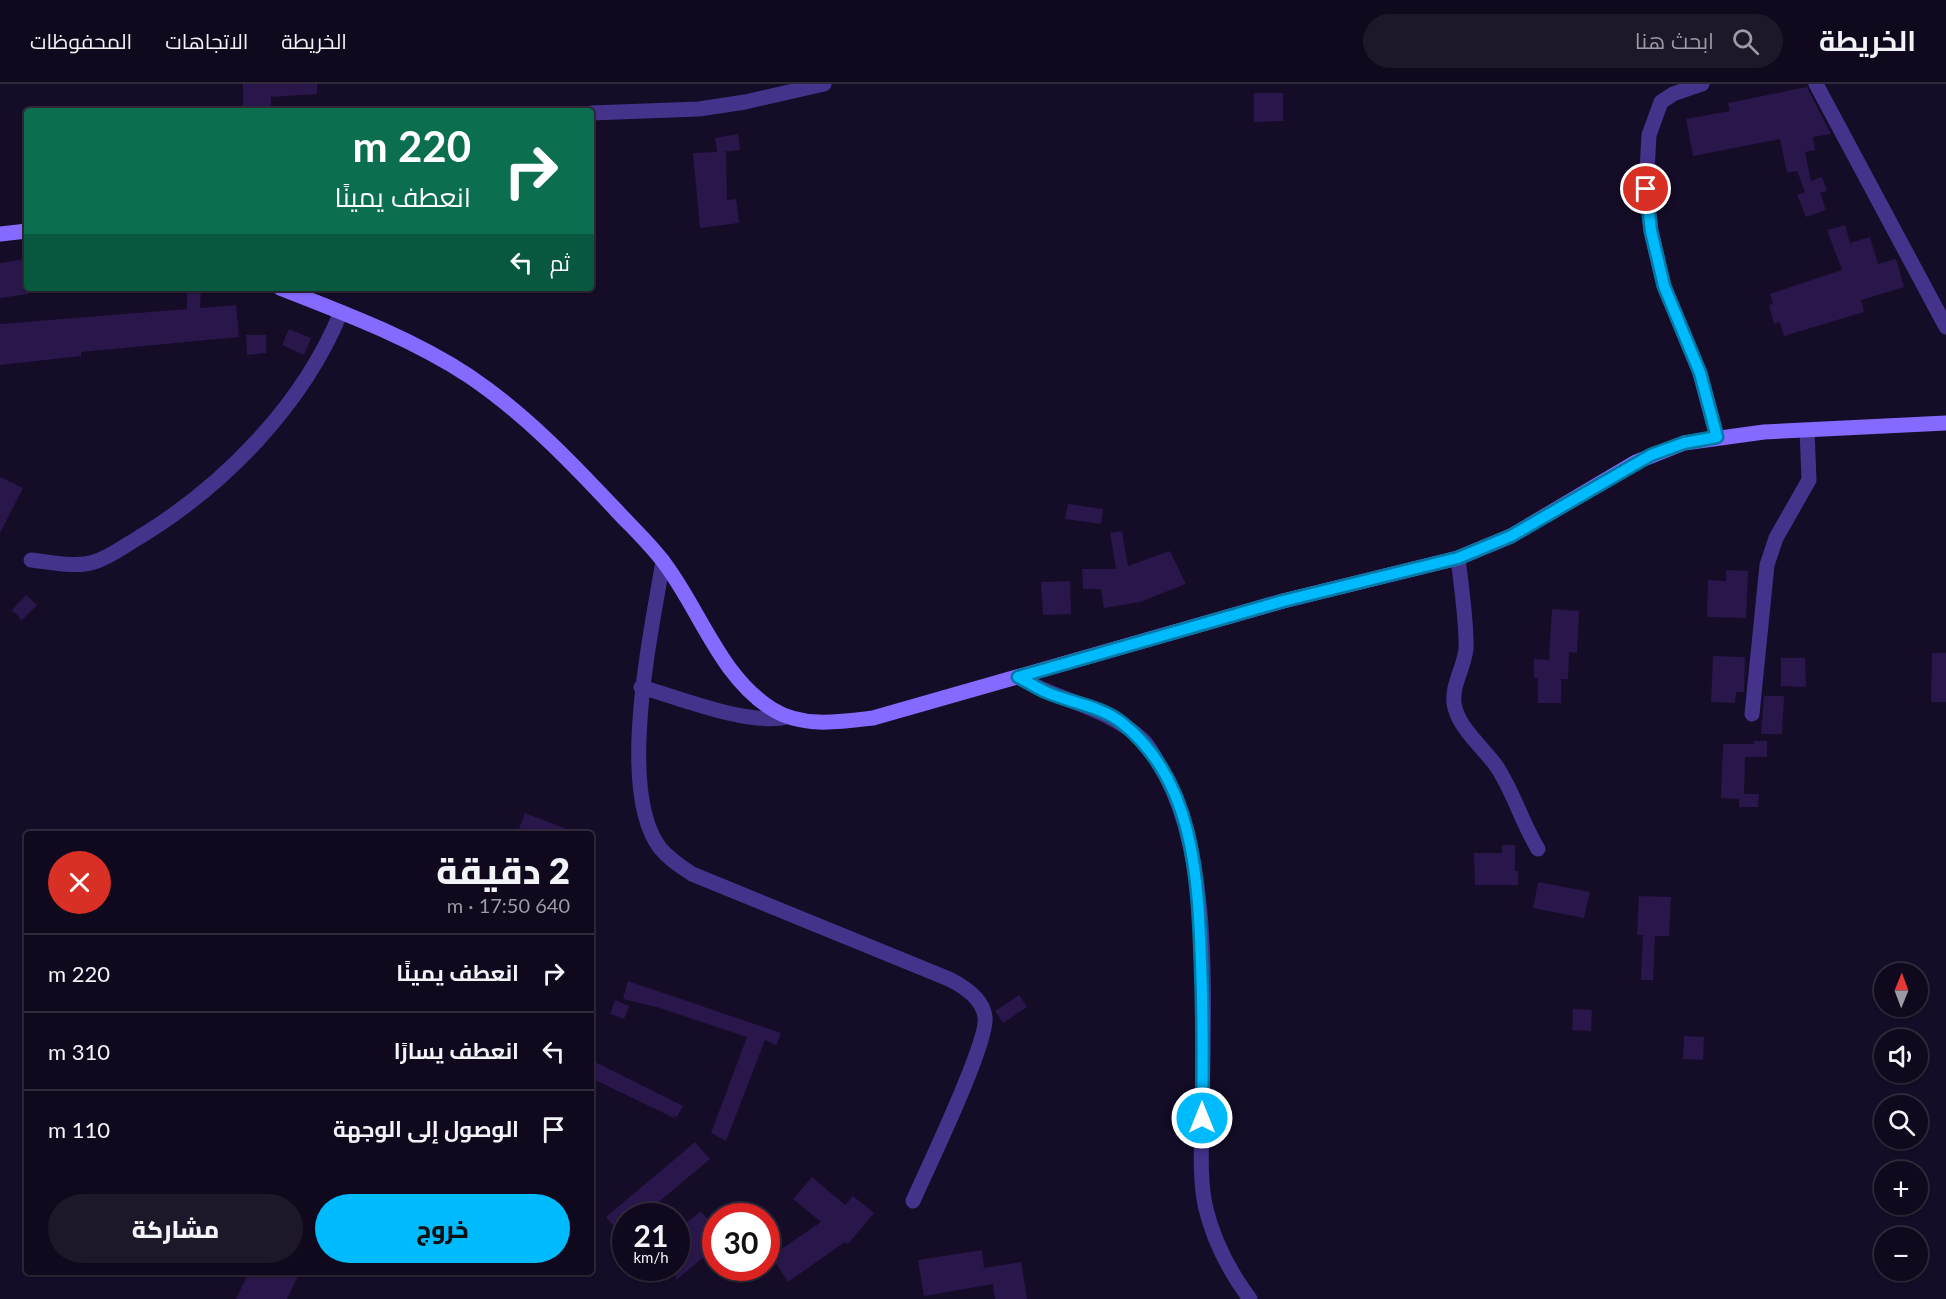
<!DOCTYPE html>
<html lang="ar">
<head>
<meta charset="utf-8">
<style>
	body { margin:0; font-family:Lato,Cairo,sans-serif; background:#1e172a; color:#f1f3f6; direction:rtl; height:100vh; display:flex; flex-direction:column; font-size:22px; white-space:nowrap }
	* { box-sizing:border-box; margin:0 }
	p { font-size:20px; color:#9c9aa4 }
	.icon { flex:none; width:33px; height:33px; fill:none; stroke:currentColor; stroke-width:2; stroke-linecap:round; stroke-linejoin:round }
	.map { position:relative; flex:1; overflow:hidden; direction:ltr }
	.drawer { position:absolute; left:24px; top:747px; width:570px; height:444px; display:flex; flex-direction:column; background:#10091d; border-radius:6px; box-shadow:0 2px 4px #0004,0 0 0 2px #302a3b; direction:rtl }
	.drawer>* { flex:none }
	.hud { position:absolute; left:24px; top:24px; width:570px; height:183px; border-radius:6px; box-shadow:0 2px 4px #0004,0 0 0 2px #302a3b; direction:rtl; background:#0b6e4f; color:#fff; overflow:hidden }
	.needle { width:39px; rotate:1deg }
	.tools { position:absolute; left:1874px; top:879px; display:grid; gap:12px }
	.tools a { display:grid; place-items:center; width:54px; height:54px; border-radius:50%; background:#10091d; box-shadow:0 2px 4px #0004,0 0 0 2px #302a3b; font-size:30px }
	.speed { position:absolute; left:612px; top:1119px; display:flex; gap:12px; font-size:30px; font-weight:700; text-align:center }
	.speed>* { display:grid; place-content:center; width:78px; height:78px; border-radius:50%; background:#10091d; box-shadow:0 2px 4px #0004,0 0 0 2px #302a3b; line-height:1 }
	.speed small { font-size:15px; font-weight:400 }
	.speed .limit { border:9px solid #d22; background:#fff; color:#111 }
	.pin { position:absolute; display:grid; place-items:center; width:51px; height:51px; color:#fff; margin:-26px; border:3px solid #fff; border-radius:50%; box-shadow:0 2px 6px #0007 }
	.me { position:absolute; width:66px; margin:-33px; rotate:0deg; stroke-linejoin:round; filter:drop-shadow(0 0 4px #0008) }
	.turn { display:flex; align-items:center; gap:21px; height:126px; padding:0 24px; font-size:27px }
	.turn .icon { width:78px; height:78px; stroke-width:2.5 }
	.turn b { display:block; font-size:42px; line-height:51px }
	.then { display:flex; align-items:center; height:57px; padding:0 24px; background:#0003; gap:12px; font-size:22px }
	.round { display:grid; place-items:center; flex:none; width:63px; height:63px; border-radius:32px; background:#1e172a }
	.summary { display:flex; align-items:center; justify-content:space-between; height:102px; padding:0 24px }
	h1 { font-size:36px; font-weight:800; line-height:45px }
	.button { display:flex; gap:12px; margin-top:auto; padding:12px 24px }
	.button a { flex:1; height:69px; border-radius:36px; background:#00bafe; color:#111; font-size:24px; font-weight:800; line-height:69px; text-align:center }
	.button a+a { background:#1e172a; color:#f1f3f6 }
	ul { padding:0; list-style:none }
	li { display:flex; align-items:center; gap:18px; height:78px; padding:0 24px; border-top:2px solid #302a3b }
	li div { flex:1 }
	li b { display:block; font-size:22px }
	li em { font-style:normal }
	header { display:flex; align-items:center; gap:36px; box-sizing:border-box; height:84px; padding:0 30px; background:#10091d; border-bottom:2px solid #302a3b }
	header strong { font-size:28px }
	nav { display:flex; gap:33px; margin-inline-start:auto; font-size:21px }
	.search { width:420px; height:54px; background:#1e172a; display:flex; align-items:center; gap:15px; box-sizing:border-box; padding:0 21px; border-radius:33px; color:#9c9aa4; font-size:22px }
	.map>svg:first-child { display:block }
	.building { fill:#29164a }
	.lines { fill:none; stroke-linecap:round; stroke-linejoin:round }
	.street { stroke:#44328b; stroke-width:15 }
	.secondary { stroke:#866aff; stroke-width:15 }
	.route-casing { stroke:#0079a5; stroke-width:15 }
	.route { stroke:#00bafe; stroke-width:10 }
</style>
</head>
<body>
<header>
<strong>الخريطة</strong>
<div class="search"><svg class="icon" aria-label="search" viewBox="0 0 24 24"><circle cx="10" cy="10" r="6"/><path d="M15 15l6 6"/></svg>ابحث هنا</div>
<nav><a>الخريطة</a><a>الاتجاهات</a><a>المحفوظات</a></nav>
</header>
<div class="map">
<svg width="1946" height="1215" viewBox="0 0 1946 1215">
	<rect width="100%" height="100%" fill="#150c27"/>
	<path class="building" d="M 243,0 L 317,0 L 317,10 L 271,13 L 271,27 L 243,27 Z
		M 1807,3 L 1831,50 L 1813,53 L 1815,66 L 1805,68 L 1811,97 L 1822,93 L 1827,107 L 1820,109 L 1826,126 L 1806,133 L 1797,111 L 1805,108 L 1797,87 L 1787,89 L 1780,55 L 1693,72 L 1686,35 L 1730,27 L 1728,19 Z
		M 1254,9 L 1283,9 L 1283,37 L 1254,38 Z
		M 738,50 L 740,66 L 722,68 L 726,68 L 727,116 L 736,115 L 739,139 L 700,144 L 693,69 L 717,68 L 715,54 Z
		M 1845,141 L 1850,159 L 1870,153 L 1878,180 L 1896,175 L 1904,203 L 1861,216 L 1864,228 L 1784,252 L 1780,238 L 1774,240 L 1769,221 L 1773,220 L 1770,210 L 1842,186 L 1827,146 Z
		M 25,175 L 29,210 L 0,214 L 0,179 Z
		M 187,204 L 201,204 L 200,224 L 236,221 L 239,253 L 81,268 L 81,272 L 0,281 L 0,240 L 187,225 Z
		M 289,245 L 311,254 L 304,271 L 282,261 Z
		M 246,251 L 266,251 L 266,269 L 247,271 Z
		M 0,393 L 23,404 L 0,449 Z
		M 1068,420 L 1103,425 L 1101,440 L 1065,435 Z
		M 1122,447 L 1128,482 L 1170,467 L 1186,500 L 1140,518 L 1104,524 L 1101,505 L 1083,505 L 1082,485 L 1116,485 L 1110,449 Z
		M 1726,486 L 1748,487 L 1746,534 L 1707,533 L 1708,496 L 1726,497 Z
		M 1070,497 L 1071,530 L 1043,531 L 1041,498 Z
		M 26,511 L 37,521 L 22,536 L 12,526 Z
		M 1552,525 L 1579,527 L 1577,569 L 1569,568 L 1568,595 L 1561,595 L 1561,619 L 1538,619 L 1538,594 L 1534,594 L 1534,575 L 1549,576 Z
		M 1932,569 L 1946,569 L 1946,618 L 1931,618 Z
		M 1713,572 L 1745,573 L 1744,608 L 1736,608 L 1735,619 L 1711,618 Z
		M 1781,574 L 1805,574 L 1806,603 L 1781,602 Z
		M 1764,612 L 1784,612 L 1782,650 L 1761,650 Z
		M 1754,657 L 1767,657 L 1767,673 L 1745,673 L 1744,710 L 1759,710 L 1758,723 L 1739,723 L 1739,715 L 1721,714 L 1723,660 L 1754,660 Z
		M 525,729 L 577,749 L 577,750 L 517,750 Z
		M 1502,761 L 1515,761 L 1515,787 L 1518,787 L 1518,801 L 1475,801 L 1474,769 L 1502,769 Z
		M 1538,798 L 1590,808 L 1584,834 L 1533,824 Z
		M 1639,812 L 1671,813 L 1669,852 L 1655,852 L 1653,896 L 1641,896 L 1643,851 L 1637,851 Z
		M 628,897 L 781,949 L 776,961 L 765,956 L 726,1057 L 711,1049 L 747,953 L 660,924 L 623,915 Z
		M 1019,911 L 1027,923 L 1003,939 L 995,927 Z
		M 615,916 L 629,922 L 624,935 L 610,930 Z
		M 1573,925 L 1592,926 L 1591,947 L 1572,946 Z
		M 1684,952 L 1704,953 L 1703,976 L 1683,975 Z
		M 591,976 L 683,1022 L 677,1033 L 673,1031 L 676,1035 L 591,994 Z
		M 695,1058 L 710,1075 L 642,1132 L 626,1132 L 626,1157 L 606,1133 Z
		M 812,1093 L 845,1121 L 853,1112 L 874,1129 L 848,1160 L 845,1158 L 788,1198 L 771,1172 L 821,1138 L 793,1115 Z
		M 701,1127 L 716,1145 L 716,1163 L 676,1196 L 676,1147 Z
		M 982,1166 L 984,1184 L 1021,1178 L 1027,1215 L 995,1215 L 993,1200 L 924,1212 L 918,1176 Z
		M 249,1188 L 300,1188 L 287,1215 L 236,1215 Z"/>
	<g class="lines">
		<path class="street" d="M 1702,0 L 1673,10 L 1661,18 L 1649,51 L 1646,105 L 1651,147 L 1664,202 L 1700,289 L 1717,353
			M 1816,0 L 1946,243
			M 591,29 L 699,25 L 745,18 L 824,0
			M 1458,474 C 1461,500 1467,540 1466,565 C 1464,584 1452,600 1454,619 C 1457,643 1483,663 1497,683 C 1514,709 1522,739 1538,765
			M 31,476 C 51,478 75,484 94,478 C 110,473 124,462 138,454 C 224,402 303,321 341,228
			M 663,477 C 652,545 616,706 660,764 C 669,775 680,782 692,790 L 949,895 C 965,903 983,915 985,933 C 989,958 926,1087 913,1117
			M 1018,593 C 1059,617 1107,623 1143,656 C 1149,662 1154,671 1158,679 C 1214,764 1203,925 1202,1026 C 1202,1058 1199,1090 1205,1121 C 1213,1156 1229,1187 1250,1215
			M 641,603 C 680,614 749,642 787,633
			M 1752,630 L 1767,481 L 1776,454 L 1809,396 L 1807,346"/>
		<path class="secondary" d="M 0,150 L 27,147
			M 280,204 C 344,229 411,254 469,292 C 524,329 571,378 616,426 C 631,442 648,458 662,476 C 699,523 719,592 772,625 C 802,644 840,638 873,634 L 1283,517 L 1458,474 L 1511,452 L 1636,378 L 1684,359 L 1764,348 L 1946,339"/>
	</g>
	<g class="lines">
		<g class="route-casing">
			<path id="route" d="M 1202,1034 C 1203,982 1203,930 1201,878 C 1198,794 1194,696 1122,639 C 1101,622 1071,619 1046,608 C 1037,604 1028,598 1018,593 L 1283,517 L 1458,474 L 1511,452 L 1651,371 L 1684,359 L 1717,353 L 1700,289 L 1664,202 L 1651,147 L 1646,105"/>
		</g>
		<use href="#route" class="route"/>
	</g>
</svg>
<div class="tools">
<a><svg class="needle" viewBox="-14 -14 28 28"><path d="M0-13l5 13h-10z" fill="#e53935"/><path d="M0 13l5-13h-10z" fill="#9c9aa4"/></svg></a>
<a><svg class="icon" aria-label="sound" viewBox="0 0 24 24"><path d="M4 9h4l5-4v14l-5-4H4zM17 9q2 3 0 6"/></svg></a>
<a><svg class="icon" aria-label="search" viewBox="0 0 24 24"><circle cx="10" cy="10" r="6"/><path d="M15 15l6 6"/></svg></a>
<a>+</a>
<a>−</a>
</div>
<div class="speed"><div>21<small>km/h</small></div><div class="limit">30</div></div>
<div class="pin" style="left:1646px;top:105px;background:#d93025"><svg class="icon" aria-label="arrive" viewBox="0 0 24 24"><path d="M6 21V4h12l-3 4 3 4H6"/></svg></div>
<svg class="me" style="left:1202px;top:1034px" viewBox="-20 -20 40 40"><circle r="17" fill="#00bafe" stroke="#fff" stroke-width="3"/><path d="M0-11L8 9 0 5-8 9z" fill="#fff"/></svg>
<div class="hud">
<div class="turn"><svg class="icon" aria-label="right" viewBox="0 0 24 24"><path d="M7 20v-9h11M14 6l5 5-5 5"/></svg><div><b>220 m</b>انعطف يمينًا</div></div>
<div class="then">ثم<svg class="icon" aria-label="left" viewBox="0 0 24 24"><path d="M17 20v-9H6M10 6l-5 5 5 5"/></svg></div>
</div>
<section class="drawer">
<div class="summary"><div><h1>2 دقيقة</h1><p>640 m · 17:50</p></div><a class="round" style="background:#d93025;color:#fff"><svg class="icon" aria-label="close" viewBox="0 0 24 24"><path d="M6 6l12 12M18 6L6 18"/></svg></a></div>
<ul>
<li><svg class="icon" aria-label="right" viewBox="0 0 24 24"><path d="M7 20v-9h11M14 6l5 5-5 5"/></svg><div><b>انعطف يمينًا</b></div><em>220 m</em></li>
<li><svg class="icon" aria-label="left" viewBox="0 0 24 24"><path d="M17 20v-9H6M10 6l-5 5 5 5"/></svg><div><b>انعطف يسارًا</b></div><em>310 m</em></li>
<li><svg class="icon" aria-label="arrive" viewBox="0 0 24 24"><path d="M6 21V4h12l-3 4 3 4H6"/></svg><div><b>الوصول إلى الوجهة</b></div><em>110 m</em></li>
</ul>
<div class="button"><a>خروج</a><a>مشاركة</a></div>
</section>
</div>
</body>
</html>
